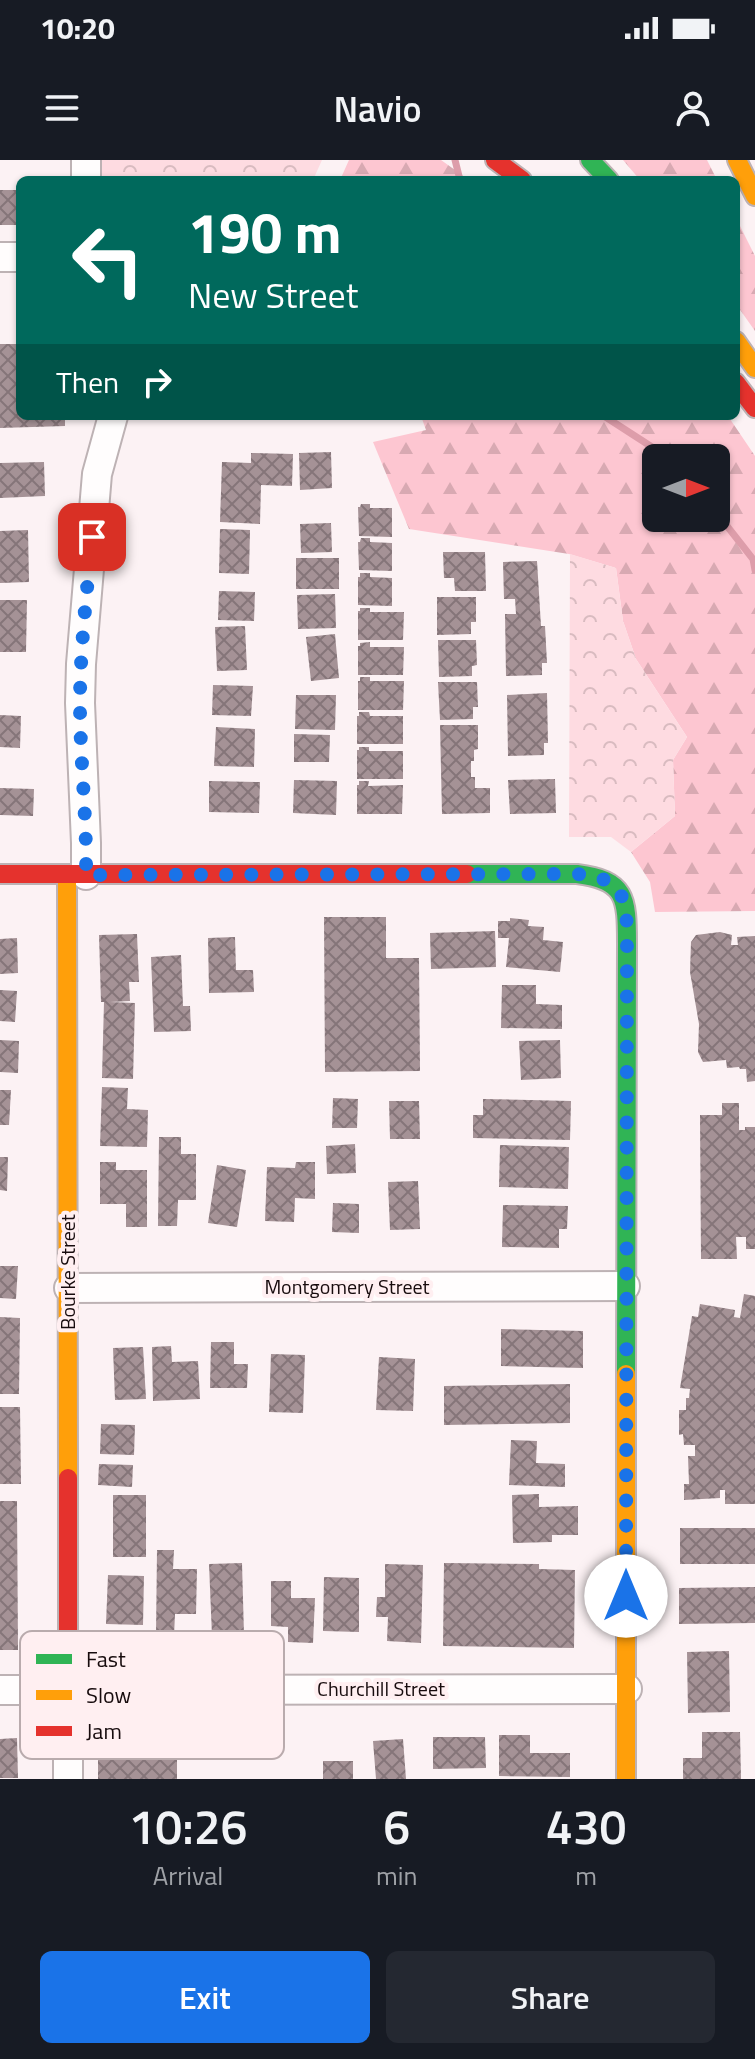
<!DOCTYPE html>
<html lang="en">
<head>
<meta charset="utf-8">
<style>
	body { margin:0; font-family:"Titillium Web",sans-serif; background:#242831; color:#f1f3f6; height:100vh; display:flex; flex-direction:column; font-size:30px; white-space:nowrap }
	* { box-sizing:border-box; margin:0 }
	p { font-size:26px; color:#9ea1a6 }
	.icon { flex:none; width:44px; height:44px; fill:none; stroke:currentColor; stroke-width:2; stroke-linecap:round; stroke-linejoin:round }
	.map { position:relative; height:1619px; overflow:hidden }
	.side { display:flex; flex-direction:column; background:#171b24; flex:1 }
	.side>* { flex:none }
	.guide { position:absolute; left:16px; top:16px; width:724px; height:244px; border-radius:12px; box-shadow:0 2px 6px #0004; background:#00695c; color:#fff; overflow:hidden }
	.needle { width:52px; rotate:90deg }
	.controls { position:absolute; left:642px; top:284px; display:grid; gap:16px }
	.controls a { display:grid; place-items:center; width:88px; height:88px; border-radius:12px; background:#171b24; box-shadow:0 2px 6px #0004; font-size:40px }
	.pin { position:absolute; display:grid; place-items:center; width:68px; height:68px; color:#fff; margin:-34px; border-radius:16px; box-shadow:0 4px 12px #0006 }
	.me { position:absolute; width:88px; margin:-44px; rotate:0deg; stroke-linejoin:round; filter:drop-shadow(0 0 6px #0008) }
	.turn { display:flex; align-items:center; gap:28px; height:168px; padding:0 40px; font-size:36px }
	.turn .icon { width:104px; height:104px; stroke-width:2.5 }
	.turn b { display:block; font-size:56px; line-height:68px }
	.then { display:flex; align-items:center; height:76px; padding:0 40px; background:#0003; gap:16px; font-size:30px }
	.eta { display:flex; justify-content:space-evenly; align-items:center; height:136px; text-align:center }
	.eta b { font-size:48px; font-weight:600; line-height:56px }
	.action { display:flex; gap:16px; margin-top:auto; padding:16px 40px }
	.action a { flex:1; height:92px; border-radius:12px; background:#1a73e8; color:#fff; font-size:32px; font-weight:600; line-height:92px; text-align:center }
	.action a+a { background:#242831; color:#f1f3f6 }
	.status { display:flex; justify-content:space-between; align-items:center; height:56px; padding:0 40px; background:#171b24; direction:ltr }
	.status svg { height:22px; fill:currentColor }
	header { display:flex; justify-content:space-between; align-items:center; height:104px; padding:0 40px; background:#171b24; font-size:36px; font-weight:600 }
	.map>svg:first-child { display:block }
	.forest { fill:url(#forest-firs); fill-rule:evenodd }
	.park { fill:url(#park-crowns) }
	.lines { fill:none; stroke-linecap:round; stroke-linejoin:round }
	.stream { stroke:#dd9daa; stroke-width:7 }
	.building { fill:url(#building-cross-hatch) }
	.street-casing { stroke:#bdb2b4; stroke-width:32 }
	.fast-casing { stroke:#bdb2b4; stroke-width:22 }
	.slow-casing { stroke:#bdb2b4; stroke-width:22 }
	.jam-casing { stroke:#bdb2b4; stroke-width:22 }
	.street { stroke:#fffdfd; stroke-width:28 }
	.fast { stroke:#30b455; stroke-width:18 }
	.slow { stroke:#ff9f0a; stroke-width:18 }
	.jam { stroke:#e5322d; stroke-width:18 }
	.route { stroke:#1a73e8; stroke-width:14; stroke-dasharray:0 25.2 }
	.labels { text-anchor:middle; stroke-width:8; stroke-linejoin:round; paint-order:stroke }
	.street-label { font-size:20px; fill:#170b0d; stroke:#ffeff1 }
	.key { fill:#ffeff1; stroke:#b9abad; stroke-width:2 }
	.key-label { font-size:22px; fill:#170b0d }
</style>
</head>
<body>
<div class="status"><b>10:20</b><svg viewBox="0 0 49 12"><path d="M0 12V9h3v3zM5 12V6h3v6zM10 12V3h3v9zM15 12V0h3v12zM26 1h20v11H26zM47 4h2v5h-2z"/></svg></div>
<header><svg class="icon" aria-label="menu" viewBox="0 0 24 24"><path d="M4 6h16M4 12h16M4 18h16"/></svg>Navio<svg class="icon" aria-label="person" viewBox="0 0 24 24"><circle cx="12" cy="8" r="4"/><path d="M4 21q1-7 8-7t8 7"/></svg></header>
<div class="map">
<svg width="755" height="1619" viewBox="0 0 755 1619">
	<defs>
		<pattern id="forest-firs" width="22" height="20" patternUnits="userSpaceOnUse" patternTransform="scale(2)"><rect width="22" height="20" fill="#fdc6d1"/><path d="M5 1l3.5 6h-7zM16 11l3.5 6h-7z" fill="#d8a9b2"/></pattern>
		<pattern id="park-crowns" width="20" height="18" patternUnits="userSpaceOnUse" patternTransform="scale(2)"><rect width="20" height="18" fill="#fedbe1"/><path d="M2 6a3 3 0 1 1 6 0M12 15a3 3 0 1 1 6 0" fill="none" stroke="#d9bbc0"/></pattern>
		<pattern id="building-cross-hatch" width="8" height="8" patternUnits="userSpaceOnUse" patternTransform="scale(2)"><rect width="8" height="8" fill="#a59296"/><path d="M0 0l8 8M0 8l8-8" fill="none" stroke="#857579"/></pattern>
	</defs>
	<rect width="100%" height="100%" fill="#fcf2f4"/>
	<path class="forest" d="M 349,0 L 441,0 L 469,20 L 340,20 Z
		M 623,0 L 707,0 L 717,20 L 640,20 Z
		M 736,58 L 755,96 L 755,171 L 736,144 Z
		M 421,256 L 728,256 L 755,296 L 755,751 L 655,752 L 650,722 L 631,692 L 675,656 L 673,600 L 687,577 L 636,499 L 623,461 L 616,408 L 569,394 L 409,369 L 373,282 L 426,270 ZM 656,298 L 716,298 L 716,358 L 656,358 Z"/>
	<path class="park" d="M 102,0 L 322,0 L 313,20 L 102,20 Z
		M 570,394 L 616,408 L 623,461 L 636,499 L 687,577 L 673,600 L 675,656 L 631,692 L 611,677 L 569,677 Z"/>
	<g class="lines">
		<path class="stream" d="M 455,0 L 460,20
			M 604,256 L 669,298
			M 716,352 L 753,399 L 755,410"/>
	</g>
	<path class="building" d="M 0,30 L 20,30 L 20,65 L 0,65 Z
		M 0,184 L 20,184 L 20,256 L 65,256 L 65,266 L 0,268 Z
		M 331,292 L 332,328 L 300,330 L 299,293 Z
		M 251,293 L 293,294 L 292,326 L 261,325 L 260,364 L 220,362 L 222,302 L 251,303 Z
		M 44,302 L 45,336 L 0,338 L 0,303 Z
		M 361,344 L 370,344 L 370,348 L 392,348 L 392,377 L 359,376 L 358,347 L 360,347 Z
		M 331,363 L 332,392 L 301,393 L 300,364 Z
		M 220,369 L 250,370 L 249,414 L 219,413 Z
		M 28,370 L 29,422 L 0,423 L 0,371 Z
		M 361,378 L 370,378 L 370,382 L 392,383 L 392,411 L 359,410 L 358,382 L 360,382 Z
		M 443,392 L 485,392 L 486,431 L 455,431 L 454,418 L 444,418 Z
		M 296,398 L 339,398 L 339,429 L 296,429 Z
		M 537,401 L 541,466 L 545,466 L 547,503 L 542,503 L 542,515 L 506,516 L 505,454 L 516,454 L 515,439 L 504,439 L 503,402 Z
		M 360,413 L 370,413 L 370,417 L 392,418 L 392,446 L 358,445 L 358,417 L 360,417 Z
		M 219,431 L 255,432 L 254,461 L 218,460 Z
		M 335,434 L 336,468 L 298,469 L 297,435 Z
		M 437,437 L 476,437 L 476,462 L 471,462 L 471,474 L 437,475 Z
		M 0,440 L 27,440 L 26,492 L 0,492 Z
		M 360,448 L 370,448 L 370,452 L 404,452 L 403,480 L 358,480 L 358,451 L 360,451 Z
		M 245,466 L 247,510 L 217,511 L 215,467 Z
		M 335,474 L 339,518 L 311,521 L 306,477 Z
		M 438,480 L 476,480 L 477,505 L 472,506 L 472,516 L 439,517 Z
		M 370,482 L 370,487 L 404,487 L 403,515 L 358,515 L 358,486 L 360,486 L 360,483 Z
		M 360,517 L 370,517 L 370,521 L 404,521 L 403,550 L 358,550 L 358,521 L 360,521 Z
		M 438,522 L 477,522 L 478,547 L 473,547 L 473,559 L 440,560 Z
		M 213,525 L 253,526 L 251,556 L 212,555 Z
		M 547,533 L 548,583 L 544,583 L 544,595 L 508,596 L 507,535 Z
		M 296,535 L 336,535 L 335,570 L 295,569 Z
		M 359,552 L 369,552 L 370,556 L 403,556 L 403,584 L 357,584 L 357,556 L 359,556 Z
		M 0,555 L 21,556 L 20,588 L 0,587 Z
		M 440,565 L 478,565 L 478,589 L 474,590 L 474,601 L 471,601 L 471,617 L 475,617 L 475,628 L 490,628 L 490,653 L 442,654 Z
		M 216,567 L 255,569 L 254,607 L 214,606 Z
		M 294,574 L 330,575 L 329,602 L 294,602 Z
		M 359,587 L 369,587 L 369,591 L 403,591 L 403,619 L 357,619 L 357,590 L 359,590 Z
		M 555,619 L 556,653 L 510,654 L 508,620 Z
		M 294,620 L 337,621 L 336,655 L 293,653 Z
		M 209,621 L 260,622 L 259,653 L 209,652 Z
		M 359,621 L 369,621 L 368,626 L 403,625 L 402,654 L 357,654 L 357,625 L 359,625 Z
		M 0,628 L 34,629 L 33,656 L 0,655 Z
		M 324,757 L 386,757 L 386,798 L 419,798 L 420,911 L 325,912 Z
		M 510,758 L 529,760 L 528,766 L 544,767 L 543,780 L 563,782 L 560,812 L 506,807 L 509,778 L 498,778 L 498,761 L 510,761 Z
		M 495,771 L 496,807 L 431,809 L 430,773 Z
		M 720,772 L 732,775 L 731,785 L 738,785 L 737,777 L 755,776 L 755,921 L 747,922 L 746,909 L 740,909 L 739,907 L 727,908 L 726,900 L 703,902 L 698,892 L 699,864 L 690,812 L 691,782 L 696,775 Z
		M 137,774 L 139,822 L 129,822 L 130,841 L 110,842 L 135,843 L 133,919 L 102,918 L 104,842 L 101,842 L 99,775 Z
		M 235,777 L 236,810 L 253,810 L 254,832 L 209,833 L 208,778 Z
		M 17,778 L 18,813 L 0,814 L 0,779 Z
		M 181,795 L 183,846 L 190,846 L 191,871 L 154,872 L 151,797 Z
		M 502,825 L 536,825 L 536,844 L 562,845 L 562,869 L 501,868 Z
		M 0,830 L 17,831 L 15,862 L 0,861 Z
		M 0,880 L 19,881 L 18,913 L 0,912 Z
		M 560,880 L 561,918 L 521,920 L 519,881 Z
		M 102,927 L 128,928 L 127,949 L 148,950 L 147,987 L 100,986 Z
		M 0,930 L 11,930 L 9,965 L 0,965 Z
		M 333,938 L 358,939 L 357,968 L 332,968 Z
		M 483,939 L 571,941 L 570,980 L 473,978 L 473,955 L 483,955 Z
		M 389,941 L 419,941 L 420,979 L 390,979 Z
		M 722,943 L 739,943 L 739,970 L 745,970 L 745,967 L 755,967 L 755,1089 L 746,1089 L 746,1077 L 736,1077 L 737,1099 L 701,1099 L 700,955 L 722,955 Z
		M 159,977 L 181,977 L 181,994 L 196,994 L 196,1040 L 178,1040 L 177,1066 L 158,1066 Z
		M 355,984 L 356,1013 L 327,1014 L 326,986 Z
		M 500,985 L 569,987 L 568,1029 L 499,1027 Z
		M 0,997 L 8,997 L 7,1031 L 0,1030 Z
		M 100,1002 L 116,1002 L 116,1010 L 147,1010 L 147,1067 L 126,1067 L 126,1044 L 100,1044 Z
		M 296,1002 L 315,1002 L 315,1039 L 295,1038 L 294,1062 L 265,1061 L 267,1007 L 295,1008 Z
		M 217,1005 L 246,1010 L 237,1067 L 208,1063 Z
		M 418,1021 L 420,1069 L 390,1070 L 388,1022 Z
		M 333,1043 L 359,1044 L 359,1073 L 332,1072 Z
		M 503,1045 L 568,1046 L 567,1069 L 559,1069 L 559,1088 L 502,1087 Z
		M 0,1106 L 18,1106 L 16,1139 L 0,1138 Z
		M 744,1134 L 755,1136 L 755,1344 L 725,1344 L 725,1330 L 720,1330 L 720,1338 L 684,1340 L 684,1324 L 689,1324 L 688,1296 L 695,1296 L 695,1285 L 684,1285 L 683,1274 L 679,1275 L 679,1250 L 686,1250 L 686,1238 L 689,1238 L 690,1229 L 680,1228 L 692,1156 L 698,1157 L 700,1144 L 735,1150 L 734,1157 L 740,1158 Z
		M 0,1157 L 20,1158 L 19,1234 L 0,1234 Z
		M 501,1169 L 583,1171 L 583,1208 L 501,1206 Z
		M 211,1182 L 234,1182 L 234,1204 L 248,1204 L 247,1228 L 210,1228 Z
		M 171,1186 L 172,1202 L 198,1201 L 200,1239 L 153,1241 L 152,1187 Z
		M 143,1187 L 146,1239 L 115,1240 L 113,1188 Z
		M 271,1194 L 305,1195 L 303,1253 L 269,1252 Z
		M 379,1197 L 415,1199 L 413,1251 L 376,1250 Z
		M 570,1224 L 570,1263 L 444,1265 L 444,1226 Z
		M 0,1247 L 20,1247 L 21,1324 L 0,1324 Z
		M 101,1264 L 135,1265 L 134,1295 L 100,1294 Z
		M 511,1280 L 537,1281 L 536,1303 L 565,1304 L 565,1327 L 509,1325 Z
		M 99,1304 L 133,1305 L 132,1327 L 98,1325 Z
		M 539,1334 L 539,1347 L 578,1346 L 578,1375 L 552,1375 L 552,1382 L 513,1383 L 512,1335 Z
		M 113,1335 L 146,1335 L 146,1397 L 113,1397 Z
		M 0,1341 L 17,1341 L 18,1490 L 0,1490 Z
		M 680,1368 L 755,1368 L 755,1404 L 680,1404 Z
		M 157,1390 L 174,1390 L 173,1409 L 197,1409 L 196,1454 L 175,1454 L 174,1476 L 156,1475 Z
		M 242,1403 L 244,1475 L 212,1476 L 209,1404 Z
		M 444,1403 L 539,1404 L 539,1409 L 575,1410 L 574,1488 L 443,1486 Z
		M 385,1404 L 423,1405 L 421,1483 L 387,1481 L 388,1457 L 376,1457 L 377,1437 L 385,1437 Z
		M 108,1415 L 144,1416 L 143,1465 L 106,1464 Z
		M 324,1417 L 359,1418 L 359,1472 L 323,1471 Z
		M 271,1421 L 291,1421 L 291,1438 L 315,1438 L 313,1483 L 288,1482 L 288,1467 L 271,1466 Z
		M 755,1427 L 755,1463 L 679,1464 L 679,1428 Z
		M 729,1491 L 730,1552 L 688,1553 L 687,1492 Z
		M 98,1572 L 177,1572 L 177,1619 L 98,1619 Z
		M 702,1572 L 740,1572 L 741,1619 L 683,1619 L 683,1598 L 702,1598 Z
		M 499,1575 L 530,1575 L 530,1593 L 570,1593 L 570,1617 L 499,1616 Z
		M 433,1577 L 485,1577 L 486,1608 L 433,1609 Z
		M 17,1578 L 18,1618 L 0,1618 L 0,1579 Z
		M 403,1579 L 406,1619 L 376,1619 L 373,1581 Z
		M 323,1601 L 353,1601 L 353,1619 L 323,1619 Z"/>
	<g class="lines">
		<g class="street-casing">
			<path id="street" d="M 86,20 L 86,0
				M 0,97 L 20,97
				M 86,715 L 86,683 L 80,543 L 81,504 L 97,314 L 113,256
				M 69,1128 L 625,1126
				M48 1530a20 20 0 1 1 40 0a20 20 0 1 1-40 0Z
				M 0,1530 L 47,1530
				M 88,1530 L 627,1529
				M 68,1619 L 68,1550"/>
		</g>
		<g class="fast-casing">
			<path id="fast" d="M 590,0 L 609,20
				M 467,714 L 577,714 C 626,720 627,738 627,783 L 626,1214"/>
		</g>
		<g class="slow-casing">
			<path id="slow" d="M 737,0 L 755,36
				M 736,181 L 755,208
				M 67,714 L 68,1318
				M 626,1619 L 626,1214"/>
		</g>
		<g class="jam-casing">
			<path id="jam" d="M 495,0 L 522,20
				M 736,223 L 755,248
				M 0,714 L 467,714
				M 68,1318 L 68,1509"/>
		</g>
		<use href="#street" class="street"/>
		<use href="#fast" class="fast"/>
		<use href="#slow" class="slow"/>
		<use href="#jam" class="jam"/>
	</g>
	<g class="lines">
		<path class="route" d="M 92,377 C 87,432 80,488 80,543 C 80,600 87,657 86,715 L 577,714 C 626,718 627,740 627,783 L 626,1436"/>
	</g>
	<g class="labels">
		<g class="street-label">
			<text transform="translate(68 1112) rotate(-90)" y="7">Bourke Street</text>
			<text x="347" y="1134">Montgomery Street</text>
			<text x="381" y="1536">Churchill Street</text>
		</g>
	</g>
	<rect x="20" y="1471" width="264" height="128" rx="12" class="key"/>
	<rect x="36" y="1494" width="36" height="10" fill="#30b455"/>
	<rect x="36" y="1530" width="36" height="10" fill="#ff9f0a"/>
	<rect x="36" y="1566" width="36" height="10" fill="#e5322d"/>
	<g class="key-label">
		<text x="86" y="1507">Fast</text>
		<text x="86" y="1543">Slow</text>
		<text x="86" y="1579">Jam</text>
	</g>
</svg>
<div class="controls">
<a><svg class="needle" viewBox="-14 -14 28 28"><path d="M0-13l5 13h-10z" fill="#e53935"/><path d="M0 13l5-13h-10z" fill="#9ea1a6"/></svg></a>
</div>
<div class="pin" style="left:92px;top:377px;background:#d93025"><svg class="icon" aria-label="arrive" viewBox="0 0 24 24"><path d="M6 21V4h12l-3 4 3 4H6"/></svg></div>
<svg class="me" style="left:626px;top:1436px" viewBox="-20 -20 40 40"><circle r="19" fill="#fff"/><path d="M0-13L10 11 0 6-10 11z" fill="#1a73e8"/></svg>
<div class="guide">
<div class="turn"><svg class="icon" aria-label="left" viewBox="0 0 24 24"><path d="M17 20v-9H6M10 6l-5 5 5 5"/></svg><div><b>190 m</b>New Street</div></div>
<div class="then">Then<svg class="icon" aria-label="right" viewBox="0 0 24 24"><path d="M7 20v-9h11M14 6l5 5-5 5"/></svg></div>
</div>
</div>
<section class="side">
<div class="eta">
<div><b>10:26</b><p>Arrival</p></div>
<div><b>6</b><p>min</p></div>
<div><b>430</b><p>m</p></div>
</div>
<div class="action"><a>Exit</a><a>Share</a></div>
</section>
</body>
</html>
